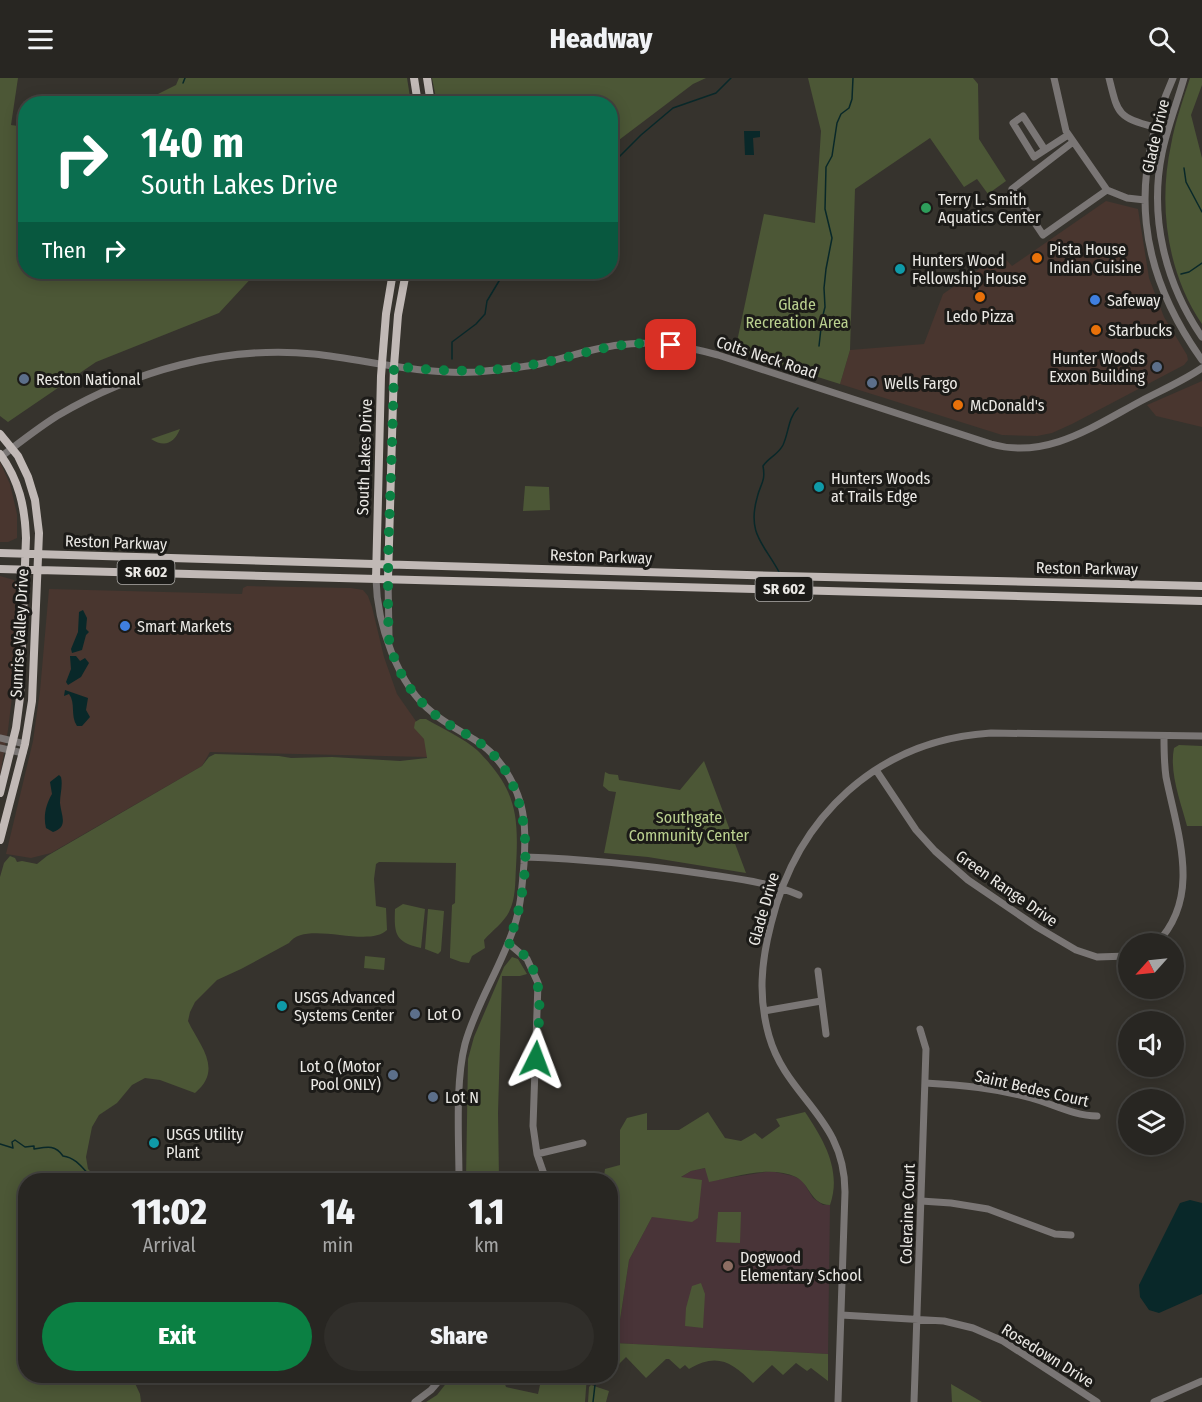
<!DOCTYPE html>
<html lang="en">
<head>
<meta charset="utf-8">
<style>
	body { margin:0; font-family:"Fira Sans Condensed",sans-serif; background:#302e2a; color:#f1f3f6; height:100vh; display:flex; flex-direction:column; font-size:22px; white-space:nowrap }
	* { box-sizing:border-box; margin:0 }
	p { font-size:20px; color:#a5a5a5 }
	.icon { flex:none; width:33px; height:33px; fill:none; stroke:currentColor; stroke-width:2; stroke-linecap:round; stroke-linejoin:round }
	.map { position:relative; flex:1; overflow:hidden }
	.side { position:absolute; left:18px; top:1095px; width:600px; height:210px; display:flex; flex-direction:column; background:#282622; border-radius:24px; box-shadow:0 3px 15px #0003,0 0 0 2px #444340 }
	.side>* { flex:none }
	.guide { position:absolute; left:18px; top:18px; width:600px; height:183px; border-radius:24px; box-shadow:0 3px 15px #0003,0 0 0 2px #444340; background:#0b6e4f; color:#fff; overflow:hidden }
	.needle { width:39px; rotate:243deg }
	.buttons { position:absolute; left:1118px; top:855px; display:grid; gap:12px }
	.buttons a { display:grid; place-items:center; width:66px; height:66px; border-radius:50%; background:#282622; box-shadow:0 3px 15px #0003,0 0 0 2px #444340; font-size:30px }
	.pin { position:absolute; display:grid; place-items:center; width:51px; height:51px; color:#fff; margin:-26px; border-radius:12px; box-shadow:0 3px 9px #0006 }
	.me { position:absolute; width:66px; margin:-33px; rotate:3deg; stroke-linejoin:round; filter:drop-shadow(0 0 4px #0008) }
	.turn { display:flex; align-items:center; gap:21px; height:126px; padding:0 24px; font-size:27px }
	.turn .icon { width:78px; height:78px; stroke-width:2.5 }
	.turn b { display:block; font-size:42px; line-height:51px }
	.then { display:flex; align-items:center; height:57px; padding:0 24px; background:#0003; gap:12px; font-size:22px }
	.eta { display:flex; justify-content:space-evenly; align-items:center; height:102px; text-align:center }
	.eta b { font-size:36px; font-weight:800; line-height:42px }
	.button { display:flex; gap:12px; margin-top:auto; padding:12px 24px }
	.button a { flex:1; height:69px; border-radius:36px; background:#0b8043; color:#fff; font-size:24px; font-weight:800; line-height:69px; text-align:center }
	.button a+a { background:#302e2a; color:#f1f3f6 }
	header { display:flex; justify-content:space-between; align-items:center; height:78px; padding:0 24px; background:#282622; font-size:27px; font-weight:800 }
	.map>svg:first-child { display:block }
	.commercial { fill:#49362f }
	.education { fill:#493438 }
	.green { fill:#4c5736 }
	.water { fill:#092829 }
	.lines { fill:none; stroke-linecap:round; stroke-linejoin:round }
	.stream { stroke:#092829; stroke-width:1.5 }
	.minor { stroke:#7a7675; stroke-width:7 }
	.major { stroke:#c1b9b6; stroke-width:8 }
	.route { stroke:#0b8043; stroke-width:10; stroke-dasharray:0 18 }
	.leisure-dot { fill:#2e9e5b; stroke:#1c1b18; stroke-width:2 }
	.food-dot { fill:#e8710a; stroke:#1c1b18; stroke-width:2 }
	.culture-dot { fill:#0f9aa8; stroke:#1c1b18; stroke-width:2 }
	.shop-dot { fill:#3f7fe0; stroke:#1c1b18; stroke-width:2 }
	.service-dot { fill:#5c6f8a; stroke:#1c1b18; stroke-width:2 }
	.education-dot { fill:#8d6e63; stroke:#1c1b18; stroke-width:2 }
	.labels { text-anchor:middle; stroke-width:6; stroke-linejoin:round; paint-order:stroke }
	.shield { fill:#1c1b18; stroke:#adaba8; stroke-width:1.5 }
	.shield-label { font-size:15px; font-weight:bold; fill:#ebe9e5 }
	.street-label { font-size:16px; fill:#ebe9e5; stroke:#1c1b18 }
	.poi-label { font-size:16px; fill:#ebe9e5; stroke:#1c1b18; text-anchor:start }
	.park-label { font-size:16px; fill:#bad08f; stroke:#1c1b18 }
</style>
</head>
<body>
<header><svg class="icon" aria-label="menu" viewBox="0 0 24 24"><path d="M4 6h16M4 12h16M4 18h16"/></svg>Headway<svg class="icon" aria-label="search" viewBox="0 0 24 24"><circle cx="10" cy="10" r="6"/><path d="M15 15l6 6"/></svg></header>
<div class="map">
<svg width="1202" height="1324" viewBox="0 0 1202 1324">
	<rect width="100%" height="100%" fill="#36332d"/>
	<path class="commercial" d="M 1106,123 L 1138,131 L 1149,200 L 1164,239 L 1187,277 L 1188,282 L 1184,287 L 1072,346 L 1052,355 L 1037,358 L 1002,357 L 840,306 L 850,272 L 924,266 L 943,216 L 1001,176 L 1012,188 Z
		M 1202,303 L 1202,349 L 1156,338 L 1147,327 Z
		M 0,384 L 10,406 L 17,436 L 17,460 L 8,464 L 0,464 Z
		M 0,498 L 14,502 L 19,514 L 18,569 L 8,652 L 0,697 Z
		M 247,508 L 351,510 L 363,512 L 368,518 L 372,529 L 384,579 L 397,616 L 427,659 L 427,679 L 210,674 L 202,688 L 51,775 L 31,780 L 6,776 L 33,663 L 40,613 L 49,511 L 242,516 L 243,510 Z"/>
	<path class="education" d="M 706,1090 L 709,1103 L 771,1093 L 793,1098 L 802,1102 L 813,1120 L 823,1127 L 830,1127 L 828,1276 L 614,1265 L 620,1242 L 629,1182 L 652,1139 L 680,1100 L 691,1093 Z"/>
	<path class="green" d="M 0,0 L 18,0 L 11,47 L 25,49 L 26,194 L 257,194 L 219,235 L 96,284 L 8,344 L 0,338 Z
		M 179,0 L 407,0 L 411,25 L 140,25 L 176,7 Z
		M 432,0 L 706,0 L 693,6 L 611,68 L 610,26 L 437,25 Z
		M 808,0 L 973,0 L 978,6 L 979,61 L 1006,103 L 988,116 L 977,101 L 964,109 L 930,60 L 855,111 L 850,272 L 840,306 L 735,273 L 764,136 L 815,145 L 821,53 Z
		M 1190,0 L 1202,0 L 1202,7 L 1191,37 L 1202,80 L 1202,246 C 1167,195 1158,127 1171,67 C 1175,44 1183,22 1190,0 Z
		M 180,351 C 174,365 165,370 151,361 Z
		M 525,408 L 549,409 L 550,432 L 523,433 Z
		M 420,641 L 426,641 C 441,650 465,661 477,672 C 516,711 519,736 516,789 C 515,805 516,820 509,834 C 504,844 492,853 484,862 L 485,870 L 472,878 L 469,885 L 461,884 L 450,880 L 450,875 L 452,827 L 455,825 L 456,785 L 379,784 L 376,786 L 374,801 L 376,828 L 386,830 L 387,852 C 367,871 306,841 289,865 L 241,891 L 217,902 L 195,924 L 190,934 L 188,943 C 199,967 224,991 195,1015 L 160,1002 L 145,1000 L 132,1007 L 117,1025 L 99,1037 L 92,1049 L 86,1079 L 88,1091 L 99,1102 L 26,1102 L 26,1298 L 126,1298 L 132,1299 L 140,1316 L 141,1324 L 0,1324 L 0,799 L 4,785 L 10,778 L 15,780 L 17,784 L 22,783 L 37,786 L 47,778 L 202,688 L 209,679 L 215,676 L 279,678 L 291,680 L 332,679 L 400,683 L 427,680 L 424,661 L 414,650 L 415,644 Z
		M 1179,667 L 1202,668 L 1202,748 L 1187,748 C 1181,725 1169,695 1174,670 Z
		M 704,683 L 746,795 L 648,779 L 604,775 L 616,714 L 609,713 L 603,708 L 605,694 L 609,696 L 618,697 L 619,702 L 680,712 Z
		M 403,826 L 425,831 L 421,870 C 395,864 394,856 395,831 Z
		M 428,831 L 444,833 L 441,873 L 438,876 L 425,871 Z
		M 365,878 L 385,880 L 384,892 L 364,890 Z
		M 512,879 L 518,881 L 527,896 L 520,898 L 502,898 L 498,1035 L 499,1102 L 466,1102 L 468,981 L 474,959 L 504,889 Z
		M 708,1034 L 725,1060 L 741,1063 L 755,1055 L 762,1061 L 780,1048 L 776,1041 L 805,1034 C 824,1062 842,1093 830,1127 C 811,1127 810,1106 796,1099 C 770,1087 735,1099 709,1104 L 705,1090 L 691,1093 L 681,1099 L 702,1102 L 698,1140 L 692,1144 L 652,1139 L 629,1182 L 620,1242 L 614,1265 L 828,1276 L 828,1303 L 811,1290 L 807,1293 L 796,1285 L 783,1297 L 772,1287 L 753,1305 C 732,1284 717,1274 689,1291 L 685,1287 L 680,1291 L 669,1281 L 666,1281 L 646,1300 L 626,1279 L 611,1294 L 610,1102 L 582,1102 L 604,1098 L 605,1091 L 620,1087 L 620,1052 L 627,1040 L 647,1035 L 647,1052 L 679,1052 Z
		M 718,1134 L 741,1134 L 740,1165 L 716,1164 Z
		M 701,1205 L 705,1216 L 703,1250 L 685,1248 L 686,1230 L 692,1208 Z
		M 452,1298 L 502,1298 L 506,1309 L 538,1316 L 542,1298 L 587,1298 L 585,1324 L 426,1324 L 437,1317 Z
		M 951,1306 L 982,1324 L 952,1324 Z
		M 591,1307 L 609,1313 L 606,1324 L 588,1324 L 589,1309 Z"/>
	<path class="water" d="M 744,53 L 760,53 L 760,59 L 753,60 L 754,77 L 745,77 Z
		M 83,532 L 87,540 L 86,551 L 89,554 L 86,557 L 82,572 L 72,575 L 71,571 L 78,554 L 79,534 Z
		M 70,578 L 76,578 L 80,583 L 85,580 L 89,585 L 81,599 L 68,607 L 66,604 L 71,591 Z
		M 65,612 L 88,620 L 86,632 L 90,639 L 82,648 L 77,648 C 70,638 76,625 69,616 L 64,618 Z
		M 59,697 L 61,699 C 63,708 60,716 60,725 C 61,737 69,749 53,754 L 46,750 C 43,738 46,726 52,716 L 50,704 Z
		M 1190,1122 L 1202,1125 L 1202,1216 L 1159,1235 L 1149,1232 L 1140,1219 L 1139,1207 L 1180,1125 Z"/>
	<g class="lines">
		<path class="stream" d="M 183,5 L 185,0
			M 610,88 L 641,57 L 673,30 L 716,15 L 731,0
			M 1184,90 L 1186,104 L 1202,134
			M 1181,196 L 1189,194 L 1202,185
			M 819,268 L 822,241 L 825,229 L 824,210 L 826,191 L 832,160 L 825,131 L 826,89 L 832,78 L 837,45 L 841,36 L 849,30 L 852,21 L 853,0
			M 452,281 L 452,264 L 476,246 L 485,236 L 487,223 L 499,203 L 507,194
			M 779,494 C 764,466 747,456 757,420 C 760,406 766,404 763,388 C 769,379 778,377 783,367 C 789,354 788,340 798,330
			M 0,1066 L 13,1070 L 12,1064 L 15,1062 L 25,1069 L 34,1068 L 34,1071 C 46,1069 55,1066 63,1078 C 78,1080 84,1093 94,1102
			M 593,1324 L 596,1298"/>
		<path class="minor" d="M 1054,0 L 1066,53 L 1107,112 L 1127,120 L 1145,122
			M 1109,0 C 1118,36 1117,39 1154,49
			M 1173,0 C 1128,102 1137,191 1202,282
			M 1184,0 C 1177,25 1167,50 1162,75 C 1149,139 1165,205 1202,259
			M 1073,64 L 1012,111 L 1043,157 L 1107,112
			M 1045,72 L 1023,38 L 1013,45 L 1034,79 L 1068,57
			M 2,378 C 20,364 38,350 57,338 C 133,293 225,267 314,276 C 368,282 422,297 476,294 C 497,292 519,290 539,286 C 566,280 592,270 619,267 C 653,262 685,268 718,277 L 991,366 C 1047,382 1094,348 1141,323 C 1162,312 1183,303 1202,290
			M 376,501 C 377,545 397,607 433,635 C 446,646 461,653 475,662 C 498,676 514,702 521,727 C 526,746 525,767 524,786 C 522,808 521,829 514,849 C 501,889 476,926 465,966 C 455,1005 459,1062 459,1102
			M 388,501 L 389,558
			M 0,660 L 25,666
			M 0,670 L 23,675
			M 876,692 L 916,752 L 935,773 L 968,802 L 1037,849 L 1076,872 L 1097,879 L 1128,878
			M 524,779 C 585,781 644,787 705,796 C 737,801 769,804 799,817
			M 508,865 L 527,881 L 538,905 L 533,1048 L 537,1076 L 546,1102
			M 1156,866 C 1202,819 1178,758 1166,699 C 1164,685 1164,672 1164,658
			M 818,893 L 826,956
			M 764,933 L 821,923
			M 925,1005 C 961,1007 996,1010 1031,1020 C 1053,1026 1074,1038 1097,1038
			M 537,1076 L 583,1065
			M 921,1123 L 951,1125 L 988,1131 L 1055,1156 L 1071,1157
			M 841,1237 L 944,1243 L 973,1250 L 1003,1263 L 1097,1324
			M 415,1324 L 431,1312 L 443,1298
			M 838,1324 L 845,1114 C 845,1039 787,1021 769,958 C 758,919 761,885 771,846 C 797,738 878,662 991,655 L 1202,658
			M 914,1324 L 926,971 L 920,951
			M 1154,1324 L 1202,1303"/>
		<path class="major" d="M 414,0 L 418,26
			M 427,0 L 431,26
			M 0,356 L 18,378 L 28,399 L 35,422 L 39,455 L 32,623 L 25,666 L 0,762
			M 0,376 C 19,402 25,429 26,460 L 20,619 L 16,650 L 0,715
			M 0,475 L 782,498 L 1202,508
			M 0,491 L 1202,523
			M 376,501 L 381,298 L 386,236 L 393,194
			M 388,501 L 394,288 L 398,237 L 406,194"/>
	</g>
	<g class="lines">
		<path class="route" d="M 536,981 C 538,942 551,887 508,865 C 532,807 537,712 485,669 C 474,660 462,654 450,647 C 421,630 400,602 391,570 C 387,558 389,546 388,533 C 388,506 388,479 389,452 C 391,397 393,342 394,288 C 443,294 488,295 536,286 C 585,277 620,260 671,267"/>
	</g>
	<circle class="leisure-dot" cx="926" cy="130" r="6"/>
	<g class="food-dot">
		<circle cx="1037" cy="180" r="6"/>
		<circle cx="980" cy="219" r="6"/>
		<circle cx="1096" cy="252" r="6"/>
		<circle cx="958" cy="327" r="6"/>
	</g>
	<g class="culture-dot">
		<circle cx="900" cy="191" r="6"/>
		<circle cx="819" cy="409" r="6"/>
		<circle cx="282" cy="928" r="6"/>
		<circle cx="154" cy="1065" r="6"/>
	</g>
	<g class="shop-dot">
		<circle cx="1095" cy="222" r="6"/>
		<circle cx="125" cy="548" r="6"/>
	</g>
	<g class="service-dot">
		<circle cx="1157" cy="289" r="6"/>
		<circle cx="24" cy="301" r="6"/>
		<circle cx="872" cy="305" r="6"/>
		<circle cx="415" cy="936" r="6"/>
		<circle cx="393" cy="997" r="6"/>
		<circle cx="433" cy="1019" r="6"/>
	</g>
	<circle class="education-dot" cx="728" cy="1188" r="6"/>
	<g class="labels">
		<g class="shield">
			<rect x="117.5" y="482" width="57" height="24" rx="4.5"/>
			<rect x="755.5" y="499" width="57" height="24" rx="4.5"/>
		</g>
		<g class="shield-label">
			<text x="146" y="499">SR 602</text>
			<text x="784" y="516">SR 602</text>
		</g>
		<g class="street-label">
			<text transform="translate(1155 58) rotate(-77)" y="6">Glade Drive</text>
			<text transform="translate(767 279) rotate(18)" y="6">Colts Neck Road</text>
			<text transform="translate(364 379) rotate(-88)" y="6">South Lakes Drive</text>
			<text transform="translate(116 464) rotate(2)" y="6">Reston Parkway</text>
			<text transform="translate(601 478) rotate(2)" y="6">Reston Parkway</text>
			<text transform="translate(1087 490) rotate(1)" y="6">Reston Parkway</text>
			<text transform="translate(19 555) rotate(-87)" y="6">Sunrise Valley Drive</text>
			<text transform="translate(1007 810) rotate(35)" y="6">Green Range Drive</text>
			<text transform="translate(763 831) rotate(-74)" y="6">Glade Drive</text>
			<text transform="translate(1032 1010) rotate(13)" y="6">Saint Bedes Court</text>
			<text transform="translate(907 1136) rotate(-88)" y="6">Coleraine Court</text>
			<text transform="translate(1048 1277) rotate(32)" y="6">Rosedown Drive</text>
		</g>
		<g class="poi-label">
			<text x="938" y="127">Terry L. Smith<tspan x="938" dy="18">Aquatics Center</tspan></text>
			<text x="1049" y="177">Pista House<tspan x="1049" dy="18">Indian Cuisine</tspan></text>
			<text x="912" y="188">Hunters Wood<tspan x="912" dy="18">Fellowship House</tspan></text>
			<text x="1107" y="228">Safeway</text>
			<text x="980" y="244" text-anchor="middle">Ledo Pizza</text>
			<text x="1108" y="258">Starbucks</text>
			<text x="1145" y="286" text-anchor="end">Hunter Woods<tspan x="1145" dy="18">Exxon Building</tspan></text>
			<text x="36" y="307">Reston National</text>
			<text x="884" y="311">Wells Fargo</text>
			<text x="970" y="333">McDonald's</text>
			<text x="831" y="406">Hunters Woods<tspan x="831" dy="18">at Trails Edge</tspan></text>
			<text x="137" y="554">Smart Markets</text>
			<text x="294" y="925">USGS Advanced<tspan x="294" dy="18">Systems Center</tspan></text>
			<text x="427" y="942">Lot O</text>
			<text x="381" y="994" text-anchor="end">Lot Q (Motor<tspan x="381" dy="18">Pool ONLY)</tspan></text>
			<text x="445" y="1025">Lot N</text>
			<text x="166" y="1062">USGS Utility<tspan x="166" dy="18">Plant</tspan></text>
			<text x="740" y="1185">Dogwood<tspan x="740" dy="18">Elementary School</tspan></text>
		</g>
		<g class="park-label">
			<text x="797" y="232">Glade<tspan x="797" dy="18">Recreation Area</tspan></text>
			<text x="689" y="745">Southgate<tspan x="689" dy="18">Community Center</tspan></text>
		</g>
	</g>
</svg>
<div class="buttons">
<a><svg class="needle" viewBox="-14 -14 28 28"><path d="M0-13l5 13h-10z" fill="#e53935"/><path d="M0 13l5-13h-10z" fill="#a5a5a5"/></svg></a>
<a><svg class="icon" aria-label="sound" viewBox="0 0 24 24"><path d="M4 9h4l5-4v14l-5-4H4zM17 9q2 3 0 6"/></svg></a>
<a><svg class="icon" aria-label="layers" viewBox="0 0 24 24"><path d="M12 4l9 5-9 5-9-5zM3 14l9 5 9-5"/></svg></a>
</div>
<div class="pin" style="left:671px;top:267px;background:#d93025"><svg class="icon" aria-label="arrive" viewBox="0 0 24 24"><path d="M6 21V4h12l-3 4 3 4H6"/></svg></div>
<svg class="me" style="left:536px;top:981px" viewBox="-20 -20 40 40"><path d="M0-17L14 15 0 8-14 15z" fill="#0b8043" stroke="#fff" stroke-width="4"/></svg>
<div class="guide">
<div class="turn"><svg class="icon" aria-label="right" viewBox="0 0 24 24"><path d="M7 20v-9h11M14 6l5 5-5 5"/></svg><div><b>140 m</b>South Lakes Drive</div></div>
<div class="then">Then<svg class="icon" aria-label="right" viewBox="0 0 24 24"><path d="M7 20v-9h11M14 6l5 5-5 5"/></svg></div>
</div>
<section class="side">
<div class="eta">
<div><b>11:02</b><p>Arrival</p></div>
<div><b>14</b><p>min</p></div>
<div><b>1.1</b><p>km</p></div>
</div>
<div class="button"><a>Exit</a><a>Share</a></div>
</section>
</div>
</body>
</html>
